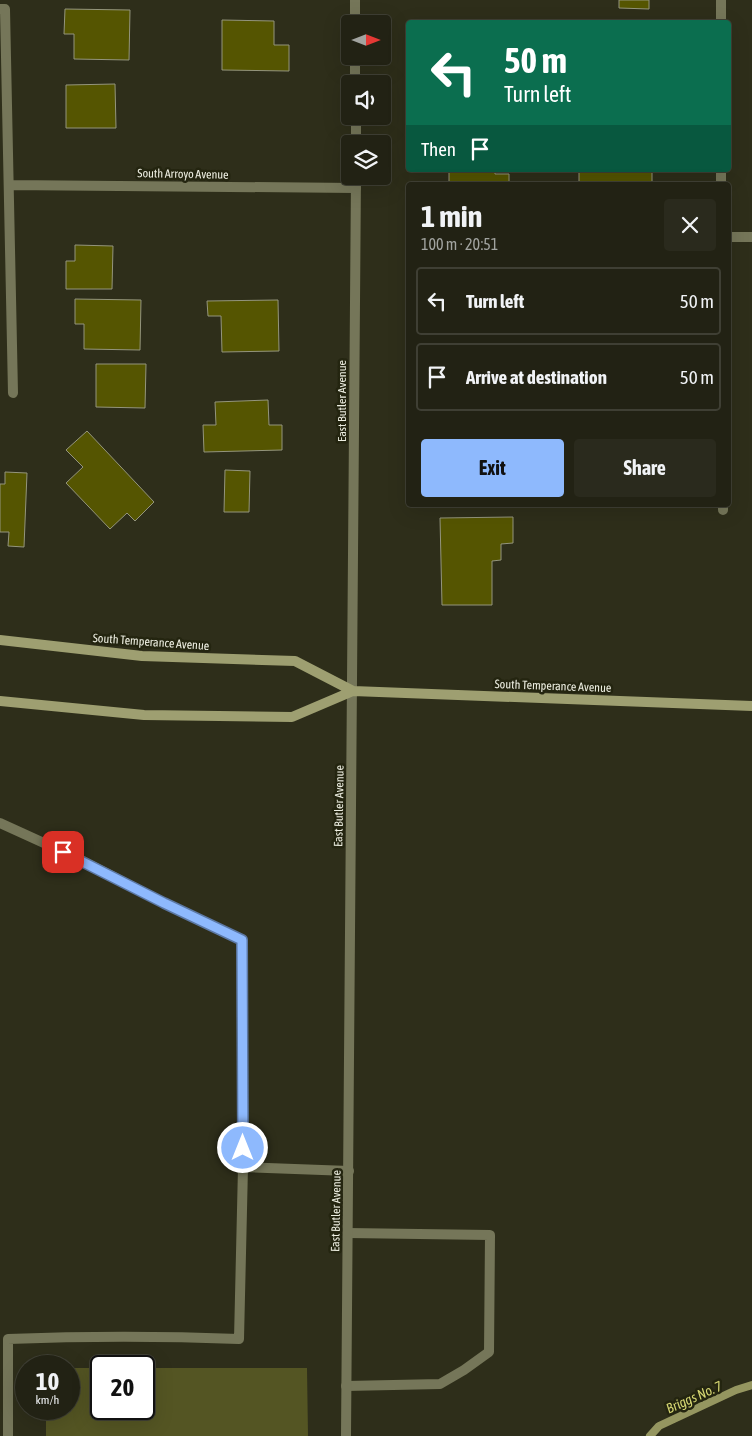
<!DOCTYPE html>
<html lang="en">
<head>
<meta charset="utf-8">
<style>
	body { margin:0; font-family:"Asap Condensed",sans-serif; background:#2a2a1d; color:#f1f3f6; height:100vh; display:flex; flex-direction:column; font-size:19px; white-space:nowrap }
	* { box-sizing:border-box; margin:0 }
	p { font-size:16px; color:#a2a4a0 }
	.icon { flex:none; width:28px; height:28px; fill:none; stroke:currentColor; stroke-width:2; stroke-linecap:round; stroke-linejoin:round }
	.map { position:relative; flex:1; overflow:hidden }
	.panel { position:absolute; left:406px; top:182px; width:325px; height:325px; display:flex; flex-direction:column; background:#222214; border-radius:5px; box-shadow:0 5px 20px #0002,0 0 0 1px #3f3f34 }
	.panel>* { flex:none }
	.banner { position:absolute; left:406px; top:20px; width:325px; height:152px; border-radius:5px; box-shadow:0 5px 20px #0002,0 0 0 1px #3f3f34; background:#0b6e4f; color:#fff; overflow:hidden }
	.needle { width:32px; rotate:90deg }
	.tools { position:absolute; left:341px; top:15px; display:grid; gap:10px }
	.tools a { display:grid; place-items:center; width:50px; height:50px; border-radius:5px; background:#222214; box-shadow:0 5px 20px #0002,0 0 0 1px #3f3f34; font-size:25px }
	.speed { position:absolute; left:15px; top:1355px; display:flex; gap:10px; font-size:25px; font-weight:700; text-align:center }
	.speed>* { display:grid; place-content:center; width:65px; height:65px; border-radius:50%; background:#222214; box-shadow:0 5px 20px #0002,0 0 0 1px #3f3f34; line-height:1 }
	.speed small { font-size:12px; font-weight:400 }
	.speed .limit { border:2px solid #111; border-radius:8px; background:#fff; color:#111 }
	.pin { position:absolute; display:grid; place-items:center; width:42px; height:42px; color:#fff; margin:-21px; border-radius:10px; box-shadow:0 2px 8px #0006 }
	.me { position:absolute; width:55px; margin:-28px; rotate:0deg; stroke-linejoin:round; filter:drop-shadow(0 0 4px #0008) }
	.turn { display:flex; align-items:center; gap:18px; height:105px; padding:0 15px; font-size:22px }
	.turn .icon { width:65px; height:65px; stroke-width:2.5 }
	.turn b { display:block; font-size:35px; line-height:42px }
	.then { display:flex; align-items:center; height:48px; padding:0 15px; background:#0003; gap:10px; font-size:19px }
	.round { display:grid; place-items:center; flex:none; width:52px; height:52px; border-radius:5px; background:#2a2a1d }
	.head { display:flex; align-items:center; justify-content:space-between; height:85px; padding:0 15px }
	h1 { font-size:30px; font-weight:700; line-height:38px }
	.button { display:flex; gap:10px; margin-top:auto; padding:10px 15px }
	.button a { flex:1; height:58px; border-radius:5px; background:#8eb9fd; color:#111; font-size:20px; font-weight:700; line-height:58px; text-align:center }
	.button a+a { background:#2a2a1d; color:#f1f3f6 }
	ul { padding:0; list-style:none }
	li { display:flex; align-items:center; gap:15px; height:68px; margin:0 10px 8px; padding:0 5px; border:2px solid #3f3f34; border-radius:5px }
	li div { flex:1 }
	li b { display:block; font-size:19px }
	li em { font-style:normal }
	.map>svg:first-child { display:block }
	.green { fill:#545523 }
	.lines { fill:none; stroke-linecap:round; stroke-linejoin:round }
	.stream { stroke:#959660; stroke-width:8 }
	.building { fill:#555501; stroke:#94957d }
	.service { stroke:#757659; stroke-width:10 }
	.minor { stroke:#757659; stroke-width:10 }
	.tertiary { stroke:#757659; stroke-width:10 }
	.secondary { stroke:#9e9f71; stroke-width:10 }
	.route-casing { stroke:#5c78a4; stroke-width:12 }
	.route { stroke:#8eb9fd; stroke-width:9 }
	.labels { text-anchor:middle; stroke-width:5; stroke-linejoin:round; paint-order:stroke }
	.street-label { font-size:12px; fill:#edeee1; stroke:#242510 }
	.water-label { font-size:14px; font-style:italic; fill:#d4d571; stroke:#242510 }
</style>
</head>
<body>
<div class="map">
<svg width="752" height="1436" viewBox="0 0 752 1436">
	<rect width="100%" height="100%" fill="#2e2e1a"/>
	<path class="green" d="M 69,1368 L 101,1368 L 101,1409 L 144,1409 L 144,1368 L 307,1368 L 308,1436 L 46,1436 L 46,1409 L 69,1409 Z"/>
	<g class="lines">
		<path class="stream" d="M 650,1436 L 659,1426 L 736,1390 L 752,1385"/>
	</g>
	<path class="building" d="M 619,0 L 649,0 L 649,9 L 619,8 Z
		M 65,9 L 130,10 L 129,60 L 74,59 L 74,34 L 64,34 Z
		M 222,20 L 274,21 L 274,45 L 289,45 L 289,71 L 222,70 Z
		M 115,84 L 116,128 L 66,128 L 66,85 Z
		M 449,170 L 495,170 L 495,174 L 509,174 L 509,185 L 438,185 L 438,184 L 449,183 Z
		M 579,170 L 652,170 L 652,185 L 579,183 Z
		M 75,245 L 113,246 L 112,289 L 66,289 L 66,261 L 75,261 Z
		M 75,299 L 141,300 L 140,350 L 84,349 L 84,324 L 75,324 Z
		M 278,300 L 279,351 L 222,352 L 221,316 L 208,316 L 207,301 Z
		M 96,364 L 146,364 L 145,408 L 96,407 Z
		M 268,400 L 269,425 L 282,425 L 282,450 L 204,452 L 203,425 L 216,425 L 215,402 Z
		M 87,431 L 154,502 L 135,521 L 127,513 L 110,529 L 66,483 L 83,467 L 66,450 Z
		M 225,470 L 250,471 L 249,512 L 224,512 Z
		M 5,472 L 27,473 L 24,547 L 8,546 L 9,532 L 0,532 L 0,484 L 5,484 Z
		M 513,517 L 513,543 L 501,544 L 501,560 L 492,561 L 492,605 L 442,605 L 440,518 Z"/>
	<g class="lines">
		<path class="service" d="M 0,823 L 79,859 L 164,903 L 242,940 L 243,1167 L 349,1171
			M 346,1386 L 440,1384 L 464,1370 L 489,1352 L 490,1235 L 348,1233
			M 8,1436 L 8,1339 C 86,1336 162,1336 239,1339 L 243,1167"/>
		<path class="minor" d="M 0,9 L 5,9 L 13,393
			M 721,22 L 721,0
			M 9,185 L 356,188
			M 721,185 L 721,170
			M 729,237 L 752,237
			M 723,505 L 723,510"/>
		<path class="tertiary" d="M 355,0 L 355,24
			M 355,56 L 355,84
			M 356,116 L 356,144
			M 346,1436 L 356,176"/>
		<path class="secondary" d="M 0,640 L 142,656 L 295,661 L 353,691 L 752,706
			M 0,701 L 144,715 L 292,717 L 353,691"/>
	</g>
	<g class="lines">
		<g class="route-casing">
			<path id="route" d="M 63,852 L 164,903 L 242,940 L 243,1148"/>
		</g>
		<use href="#route" class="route"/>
	</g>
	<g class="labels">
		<g class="street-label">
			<text transform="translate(183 174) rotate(1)" y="4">South Arroyo Avenue</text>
			<text transform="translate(342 401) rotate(-90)" y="4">East Butler Avenue</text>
			<text transform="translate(151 642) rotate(4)" y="4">South Temperance Avenue</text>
			<text transform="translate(553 686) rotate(2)" y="4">South Temperance Avenue</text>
			<text transform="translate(339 806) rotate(-89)" y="4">East Butler Avenue</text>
			<text transform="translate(336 1211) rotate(-89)" y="4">East Butler Avenue</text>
		</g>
		<g class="water-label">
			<text transform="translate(694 1397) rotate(-24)" y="5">Briggs No. 7</text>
		</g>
	</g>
</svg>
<div class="tools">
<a><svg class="needle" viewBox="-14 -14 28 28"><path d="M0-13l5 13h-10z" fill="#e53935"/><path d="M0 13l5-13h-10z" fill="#a2a4a0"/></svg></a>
<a><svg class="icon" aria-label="sound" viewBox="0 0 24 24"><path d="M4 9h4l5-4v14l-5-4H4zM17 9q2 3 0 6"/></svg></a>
<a><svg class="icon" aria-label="layers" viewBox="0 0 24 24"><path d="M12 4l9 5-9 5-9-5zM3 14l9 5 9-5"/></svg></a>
</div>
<div class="speed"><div>10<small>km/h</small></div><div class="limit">20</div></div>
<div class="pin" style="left:63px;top:852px;background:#d93025"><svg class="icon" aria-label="arrive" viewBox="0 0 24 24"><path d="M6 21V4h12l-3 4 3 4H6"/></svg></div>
<svg class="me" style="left:243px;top:1148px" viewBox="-20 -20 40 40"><circle r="17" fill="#8eb9fd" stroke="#fff" stroke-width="3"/><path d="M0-11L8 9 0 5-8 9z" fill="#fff"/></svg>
<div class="banner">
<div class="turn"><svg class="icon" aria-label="left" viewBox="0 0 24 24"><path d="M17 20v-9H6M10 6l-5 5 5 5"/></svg><div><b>50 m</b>Turn left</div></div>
<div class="then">Then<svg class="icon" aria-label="arrive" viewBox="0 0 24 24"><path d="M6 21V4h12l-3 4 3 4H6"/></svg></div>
</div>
<section class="panel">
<div class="head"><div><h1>1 min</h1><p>100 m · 20:51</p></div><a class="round"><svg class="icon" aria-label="close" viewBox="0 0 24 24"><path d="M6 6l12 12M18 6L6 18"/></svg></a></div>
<ul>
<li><svg class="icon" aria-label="left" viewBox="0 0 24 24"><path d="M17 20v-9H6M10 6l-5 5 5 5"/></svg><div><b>Turn left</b></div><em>50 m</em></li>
<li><svg class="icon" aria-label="arrive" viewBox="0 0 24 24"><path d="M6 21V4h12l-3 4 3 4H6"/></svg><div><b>Arrive at destination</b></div><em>50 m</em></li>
</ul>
<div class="button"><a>Exit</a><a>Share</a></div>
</section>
</div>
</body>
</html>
